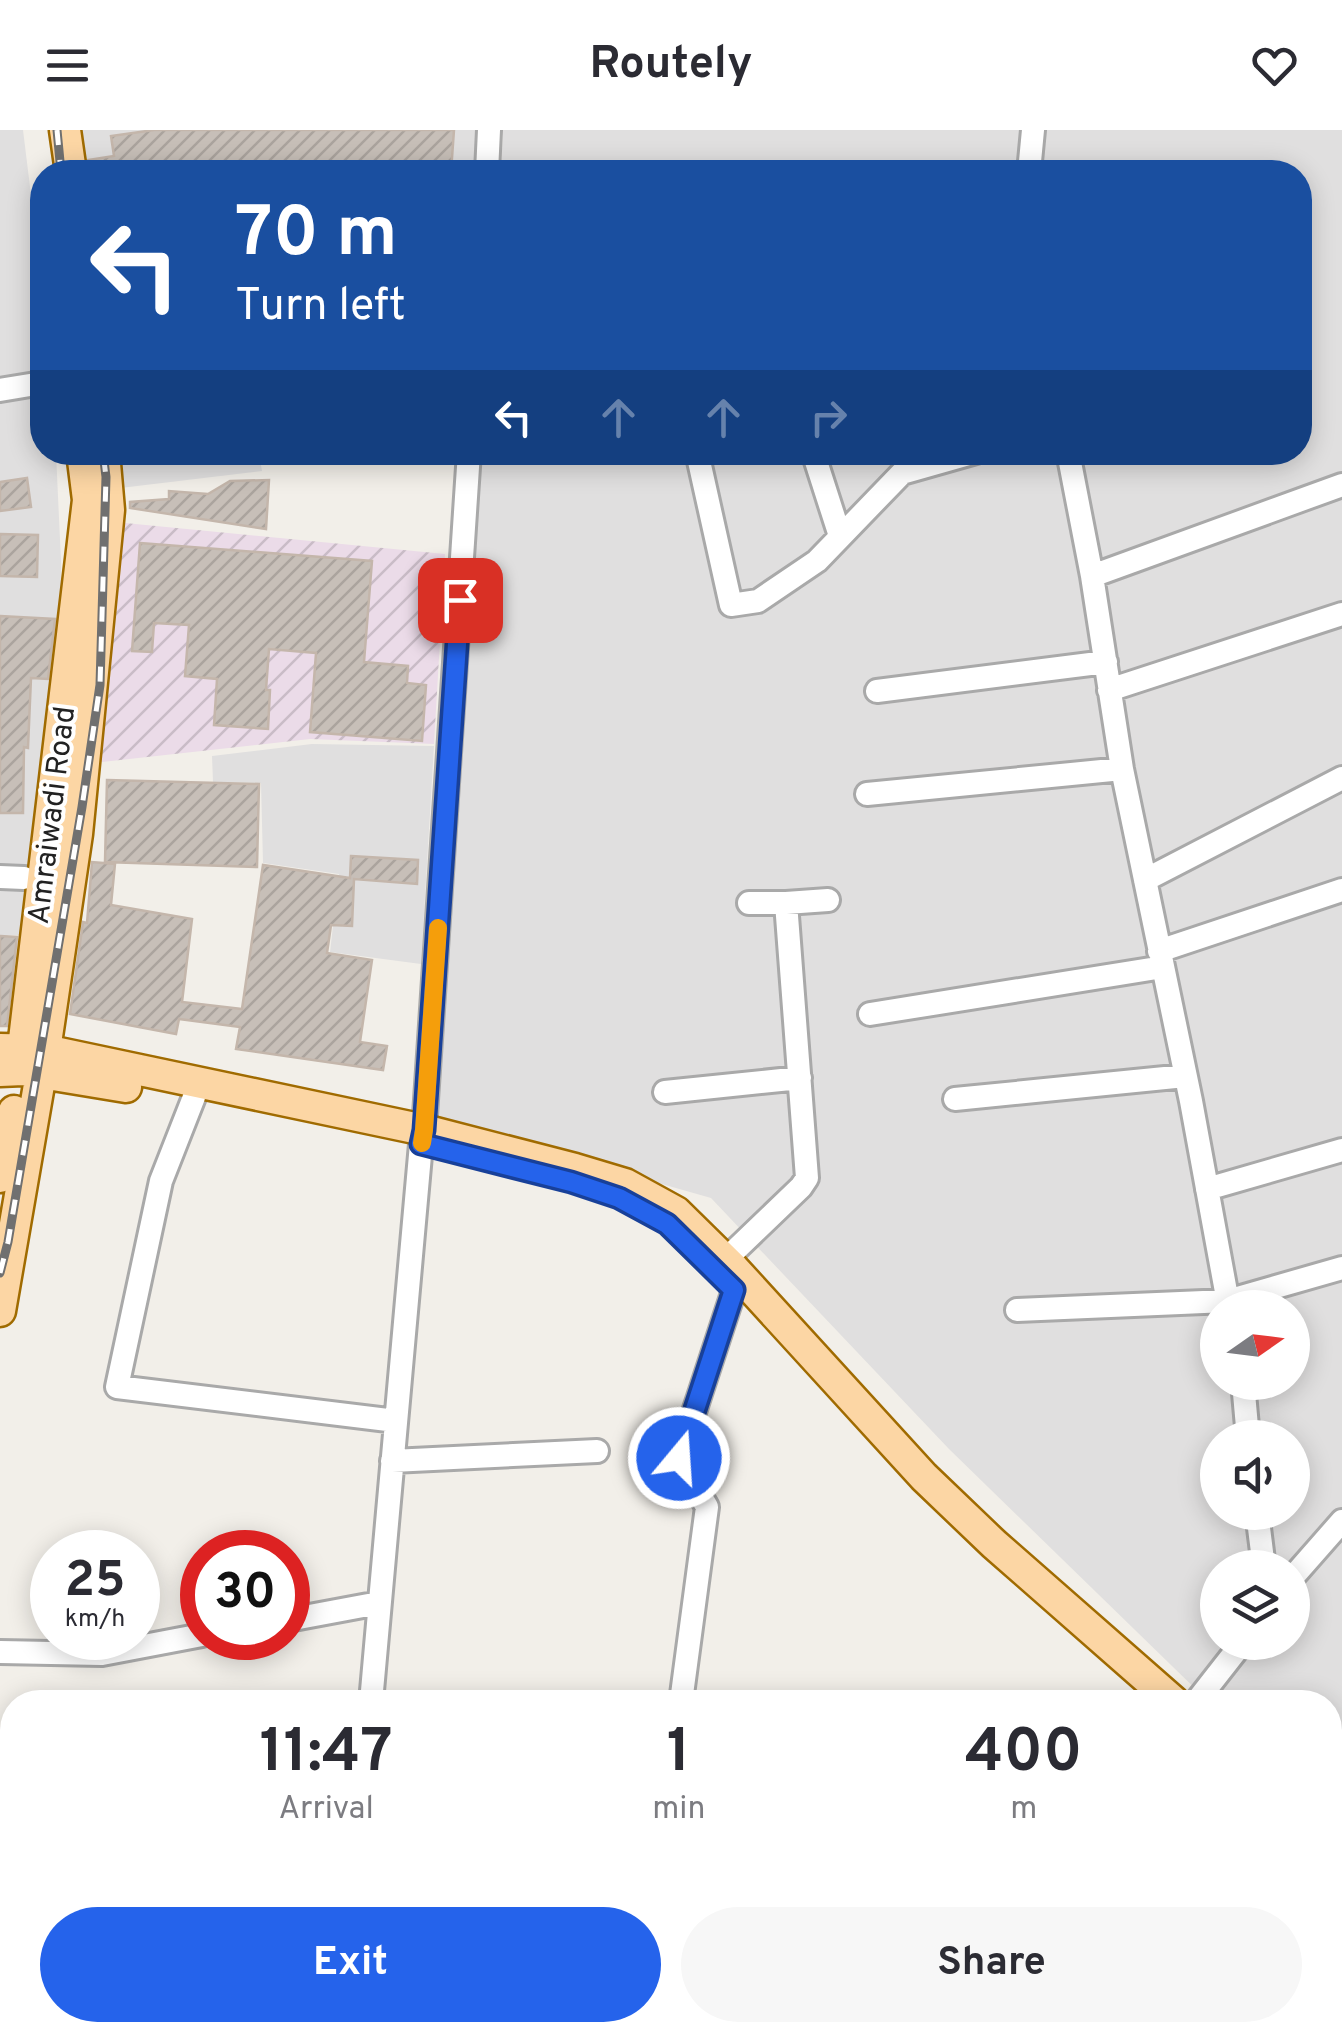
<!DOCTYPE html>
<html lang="en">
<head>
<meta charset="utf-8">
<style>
	body { margin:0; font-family:Overpass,sans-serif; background:#f7f7f7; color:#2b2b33; height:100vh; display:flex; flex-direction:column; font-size:38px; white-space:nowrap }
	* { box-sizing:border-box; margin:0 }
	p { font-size:32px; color:#7c7c81 }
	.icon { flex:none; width:55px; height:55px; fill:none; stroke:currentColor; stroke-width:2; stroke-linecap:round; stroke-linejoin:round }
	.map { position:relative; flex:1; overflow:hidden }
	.side { position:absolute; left:0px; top:1560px; width:1342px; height:352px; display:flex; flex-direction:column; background:#fff; border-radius:40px 40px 0 0; box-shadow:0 5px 25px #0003 }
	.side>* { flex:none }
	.top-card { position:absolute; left:30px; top:30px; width:1282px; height:305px; border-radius:40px; box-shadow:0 5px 25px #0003; background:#1a4fa0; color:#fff; overflow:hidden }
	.needle { width:65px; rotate:76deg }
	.fabs { position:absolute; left:1200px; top:1160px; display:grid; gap:20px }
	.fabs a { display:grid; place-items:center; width:110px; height:110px; border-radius:50%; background:#fff; box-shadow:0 5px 25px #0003; font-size:50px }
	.speed { position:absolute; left:30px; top:1400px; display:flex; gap:20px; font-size:50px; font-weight:700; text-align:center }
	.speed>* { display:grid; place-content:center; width:130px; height:130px; border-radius:50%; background:#fff; box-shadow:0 5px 25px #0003; line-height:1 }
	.speed small { font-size:25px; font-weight:400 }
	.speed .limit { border:15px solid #d22; background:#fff; color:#111 }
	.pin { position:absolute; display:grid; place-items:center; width:85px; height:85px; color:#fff; margin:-42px; border-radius:20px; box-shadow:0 5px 15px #0006 }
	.me { position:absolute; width:110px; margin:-55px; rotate:18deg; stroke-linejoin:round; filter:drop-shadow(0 0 8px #0008) }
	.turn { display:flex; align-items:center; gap:35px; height:210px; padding:0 40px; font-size:45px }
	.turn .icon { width:130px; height:130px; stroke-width:2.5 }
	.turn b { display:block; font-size:70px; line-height:85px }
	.lanes { display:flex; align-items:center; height:95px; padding:0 40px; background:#0003; justify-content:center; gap:50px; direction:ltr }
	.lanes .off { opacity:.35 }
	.eta { display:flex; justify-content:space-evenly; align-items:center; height:170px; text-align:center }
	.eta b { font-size:60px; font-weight:700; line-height:70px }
	.button { display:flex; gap:20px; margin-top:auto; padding:20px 40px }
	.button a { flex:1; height:115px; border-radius:60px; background:#2563eb; color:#fff; font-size:40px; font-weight:700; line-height:115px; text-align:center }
	.button a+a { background:#f7f7f7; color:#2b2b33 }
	header { display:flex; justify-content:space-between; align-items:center; height:130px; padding:0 40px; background:#fff; font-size:45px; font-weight:700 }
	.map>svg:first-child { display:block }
	.residential { fill:#e0dfdf; fill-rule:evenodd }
	.industrial { fill:url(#industrial-furrows) }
	.building { fill:url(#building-hatch); stroke:#c4b6ab; stroke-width:2.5 }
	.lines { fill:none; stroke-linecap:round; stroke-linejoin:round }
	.minor-casing { stroke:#a9a9a9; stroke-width:28 }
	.major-casing { stroke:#a06b00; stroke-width:35 }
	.minor { stroke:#fff; stroke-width:22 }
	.major { stroke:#fcd6a4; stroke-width:30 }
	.rail-casing { stroke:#707070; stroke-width:9 }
	.rail { stroke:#fff; stroke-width:5; stroke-dasharray:15; stroke-linecap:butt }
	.route-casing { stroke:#184099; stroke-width:25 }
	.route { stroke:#2563eb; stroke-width:18 }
	.slow { stroke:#f59e0b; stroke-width:18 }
	.labels { text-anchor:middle; stroke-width:8; stroke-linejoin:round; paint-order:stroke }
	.street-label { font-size:30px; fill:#222; stroke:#fff }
</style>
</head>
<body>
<header><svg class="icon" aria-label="menu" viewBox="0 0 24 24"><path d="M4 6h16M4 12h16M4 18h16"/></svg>Routely<svg class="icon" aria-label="heart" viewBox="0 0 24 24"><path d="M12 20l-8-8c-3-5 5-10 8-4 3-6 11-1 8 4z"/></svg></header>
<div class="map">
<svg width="1342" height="1911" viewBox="0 0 1342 1911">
	<defs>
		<pattern id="industrial-furrows" width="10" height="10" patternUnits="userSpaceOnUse" patternTransform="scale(2.5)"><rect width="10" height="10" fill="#ebdbe8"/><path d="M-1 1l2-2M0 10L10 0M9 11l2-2" fill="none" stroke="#c9bcc7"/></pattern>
		<pattern id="building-hatch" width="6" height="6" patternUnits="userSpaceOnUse" patternTransform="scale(2.5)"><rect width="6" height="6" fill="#c7bfb8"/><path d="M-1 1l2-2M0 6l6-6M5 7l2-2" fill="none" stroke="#aba49e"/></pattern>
	</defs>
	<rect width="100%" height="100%" fill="#f2efe9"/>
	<path class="residential" d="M 0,0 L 23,0 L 42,154 L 42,322 L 56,323 L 61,431 L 60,556 L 23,805 L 0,805 Z
		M 71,0 L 485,0 L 482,42 L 77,42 Z
		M 503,0 L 1342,0 L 1342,1701 L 1330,1690 L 1330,1572 L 1209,1572 L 949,1319 L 711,1068 L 437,990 L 482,323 L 1300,322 L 1300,42 L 501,42 ZM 1218,1178 L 1292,1178 L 1292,1252 L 1218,1252 ZM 1218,1308 L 1292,1308 L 1292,1382 L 1218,1382 ZM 1218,1438 L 1292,1438 L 1292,1512 L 1218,1512 Z
		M 109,323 L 259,323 L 262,341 L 112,359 Z
		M 312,614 L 434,616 L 421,834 L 330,822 L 339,744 L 263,733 L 261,653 L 213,652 L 212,626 Z"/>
	<path class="industrial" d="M 115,392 L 445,424 L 434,614 L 310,609 L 93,633 Z"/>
	<path class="building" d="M 154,0 L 454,0 L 451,42 L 262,42 L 261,32 L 179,42 L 89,42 L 88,30 L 114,26 L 111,6 Z
		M 27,348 L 31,377 L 0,381 L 0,352 Z
		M 269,350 L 266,399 L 130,378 L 130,372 L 169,369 L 169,361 L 208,364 L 230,351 Z
		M 0,404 L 38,405 L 37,447 L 0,446 Z
		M 140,413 L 372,431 L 364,532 L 408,536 L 407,553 L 426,555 L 422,611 L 310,602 L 316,523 L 269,519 L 266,560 L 270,560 L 268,599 L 214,595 L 217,549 L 185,546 L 189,495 L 154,493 L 152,522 L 132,521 Z
		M 0,486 L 55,489 L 48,549 L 31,548 L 28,618 L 24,617 L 23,683 L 0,683 Z
		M 107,650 L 259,654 L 257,737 L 105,732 Z
		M 351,726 L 418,730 L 417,754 L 354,749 L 352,796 L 331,795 L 327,823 L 372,830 L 360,912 L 387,916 L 383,940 L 236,919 L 240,897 L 179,889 L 176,904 L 70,884 L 83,792 L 87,793 L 92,732 L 115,734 L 111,775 L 192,789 L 182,872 L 242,879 L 263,735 L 350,748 Z
		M 0,806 L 17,807 L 7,896 L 0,896 Z"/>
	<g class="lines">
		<g class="minor-casing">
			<path id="minor" d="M 487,42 L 489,0
				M 1029,42 L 1033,0
				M 0,260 L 42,253
				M 697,322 L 731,475 L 758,471 L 817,431 L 902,343 L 976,322
				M 813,322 L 840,406
				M 1068,322 L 1092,446 L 1122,639 L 1191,971 L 1229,1178
				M 1092,446 L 1342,355
				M 1109,560 L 1342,484
				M 877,561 L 1106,532
				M 867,664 L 1122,639
				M 0,747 L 24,748
				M 1145,750 L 1342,648
				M 786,773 L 828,770
				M 1159,821 L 1342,760
				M 870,884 L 1163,837
				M 665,962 L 800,948
				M 194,967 L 161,1051 L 117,1257 L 396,1291
				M 955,969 L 1185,946
				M 1207,1059 L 1342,1020
				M 725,1130 L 801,1057 L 807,1048 L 786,773 L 749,773
				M 1017,1180 L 1227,1171 L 1342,1138
				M 1243,1252 L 1248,1308
				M 392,1331 L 597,1321
				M 1257,1382 L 1264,1438
				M 1292,1448 L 1342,1391
				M 288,1490 L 379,1473
				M 0,1522 L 102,1524 L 202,1505
				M 371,1572 L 421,1014 L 424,1000 L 469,322
				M 681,1572 L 707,1377 L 679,1328 L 734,1160
				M 1196,1572 L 1243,1512
				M 0,1664 L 12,1663
				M 628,1900 L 629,1911
				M 698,1900 L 698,1911
				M 1039,1900 L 1044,1911
				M 1249,1900 L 1254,1911
				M 343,1911 L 344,1900
				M 761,1911 L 829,1903"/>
		</g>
		<g class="major-casing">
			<path id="major" d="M 65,0 L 71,42
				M 0,919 L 45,920 L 424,1000 L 575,1039 L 625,1054 L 676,1082 L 734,1139 L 924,1347 L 994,1414 L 1174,1572
				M 23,936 L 23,918 L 88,370 L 82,322
				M 0,941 L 23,940 L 126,957
				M 0,1047 L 14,981
				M 0,1181 L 45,920 L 77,704 L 109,380 L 104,322
				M 1330,1715 L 1342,1723"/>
		</g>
		<use href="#minor" class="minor"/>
		<use href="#major" class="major"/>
		<g class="rail-casing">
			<path id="rail" d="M 57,0 L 61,42
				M 0,1143 L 8,1112 L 82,677 L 100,555 L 106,347 L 103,322"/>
		</g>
		<use href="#rail" class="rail"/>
	</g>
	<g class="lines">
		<g class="route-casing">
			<path id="route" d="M 460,470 L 424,1000 L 421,1014 L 571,1052 L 619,1068 L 667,1094 L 734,1160 L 679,1328"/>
		</g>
		<use href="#route" class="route"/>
		<path class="slow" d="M 422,1013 L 424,1000 L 438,798"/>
	</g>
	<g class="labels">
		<g class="street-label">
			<text transform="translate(51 685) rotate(-83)" y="10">Amraiwadi Road</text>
		</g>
	</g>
</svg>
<div class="fabs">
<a><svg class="needle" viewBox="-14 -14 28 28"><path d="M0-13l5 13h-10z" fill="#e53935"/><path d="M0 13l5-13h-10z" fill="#7c7c81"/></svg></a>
<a><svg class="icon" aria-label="sound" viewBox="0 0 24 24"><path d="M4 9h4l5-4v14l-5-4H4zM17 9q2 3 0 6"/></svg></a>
<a><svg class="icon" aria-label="layers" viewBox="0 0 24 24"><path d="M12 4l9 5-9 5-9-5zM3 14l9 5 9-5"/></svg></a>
</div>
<div class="speed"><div>25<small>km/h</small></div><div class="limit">30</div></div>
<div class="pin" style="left:460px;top:470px;background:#d93025"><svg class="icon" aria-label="arrive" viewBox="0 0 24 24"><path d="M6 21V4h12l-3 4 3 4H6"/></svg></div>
<svg class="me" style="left:679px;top:1328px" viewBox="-20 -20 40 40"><circle r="17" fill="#2563eb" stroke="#fff" stroke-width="3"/><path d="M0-11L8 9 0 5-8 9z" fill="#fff"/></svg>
<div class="top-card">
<div class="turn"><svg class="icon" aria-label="left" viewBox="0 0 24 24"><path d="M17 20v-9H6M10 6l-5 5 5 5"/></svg><div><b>70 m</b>Turn left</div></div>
<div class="lanes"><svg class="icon" aria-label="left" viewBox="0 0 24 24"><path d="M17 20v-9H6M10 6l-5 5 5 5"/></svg><svg class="icon off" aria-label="ahead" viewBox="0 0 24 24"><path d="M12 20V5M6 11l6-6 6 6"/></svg><svg class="icon off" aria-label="ahead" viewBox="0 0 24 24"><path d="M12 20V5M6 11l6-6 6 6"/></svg><svg class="icon off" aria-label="right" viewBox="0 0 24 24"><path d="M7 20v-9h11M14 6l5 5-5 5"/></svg></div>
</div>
<section class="side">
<div class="eta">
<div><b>11:47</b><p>Arrival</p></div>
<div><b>1</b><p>min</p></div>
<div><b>400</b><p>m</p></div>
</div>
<div class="button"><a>Exit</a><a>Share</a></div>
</section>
</div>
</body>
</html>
